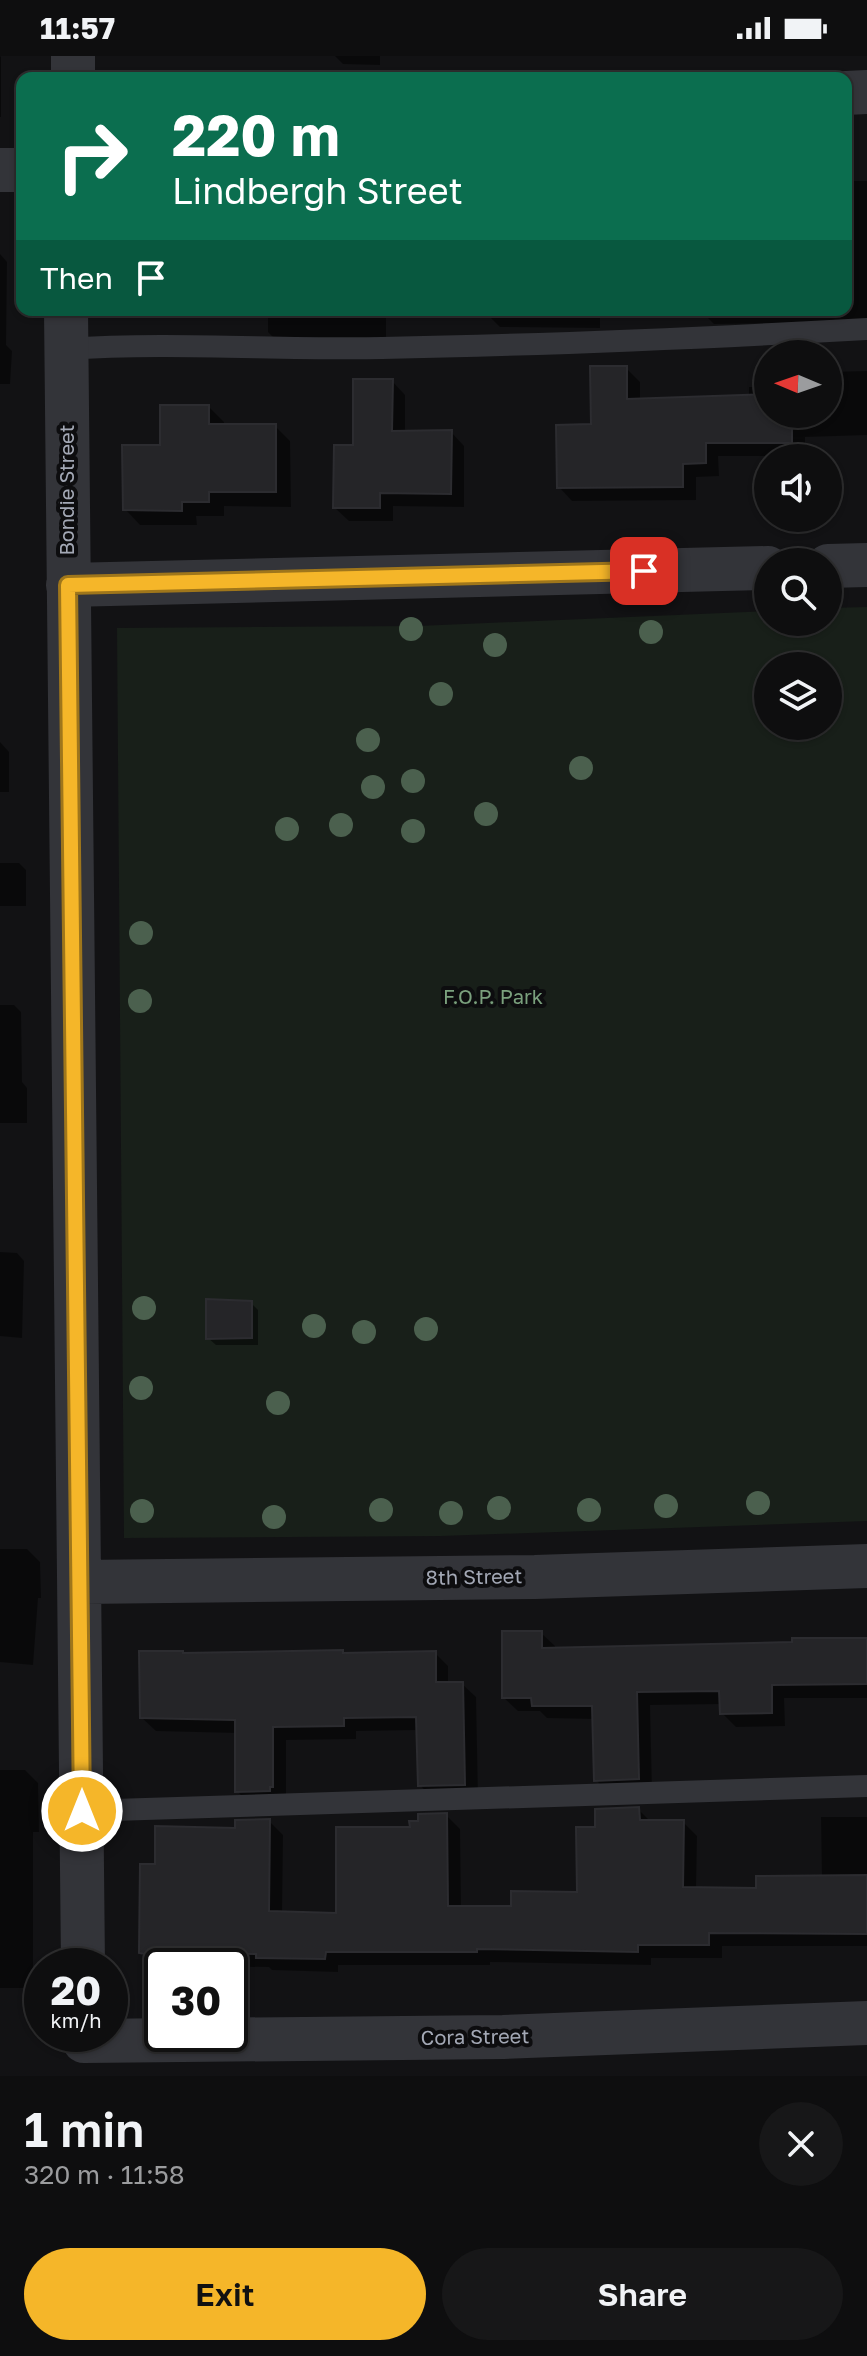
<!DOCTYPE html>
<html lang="en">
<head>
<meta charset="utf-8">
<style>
	body { margin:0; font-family:"Golos Text",sans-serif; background:#171718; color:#f1f3f6; height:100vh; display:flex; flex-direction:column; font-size:30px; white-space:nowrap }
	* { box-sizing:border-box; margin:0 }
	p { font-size:26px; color:#9b9c9e }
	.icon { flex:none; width:44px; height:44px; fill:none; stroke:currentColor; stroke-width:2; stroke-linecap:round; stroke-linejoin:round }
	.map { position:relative; height:2020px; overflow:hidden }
	.panel { display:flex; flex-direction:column; background:#0e0e0f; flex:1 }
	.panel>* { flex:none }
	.banner { position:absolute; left:16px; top:16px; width:836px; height:244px; border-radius:16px; box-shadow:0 2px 6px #0004,0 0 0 2px #2e2e2f; background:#0b6e4f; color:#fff; overflow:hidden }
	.needle { width:52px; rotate:272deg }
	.buttons { position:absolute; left:754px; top:284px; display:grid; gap:16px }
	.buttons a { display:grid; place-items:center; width:88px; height:88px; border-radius:50%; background:#0e0e0f; box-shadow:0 2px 6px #0004,0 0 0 2px #2e2e2f; font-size:40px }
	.speed { position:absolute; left:24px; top:1892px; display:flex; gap:16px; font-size:40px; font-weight:700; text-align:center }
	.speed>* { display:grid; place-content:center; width:104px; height:104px; border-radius:50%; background:#0e0e0f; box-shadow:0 2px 6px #0004,0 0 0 2px #2e2e2f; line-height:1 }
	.speed small { font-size:20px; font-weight:400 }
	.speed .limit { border:4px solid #111; border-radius:12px; background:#fff; color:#111 }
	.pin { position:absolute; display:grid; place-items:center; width:68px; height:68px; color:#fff; margin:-34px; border-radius:16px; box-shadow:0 4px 12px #0006 }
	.me { position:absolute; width:88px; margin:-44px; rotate:0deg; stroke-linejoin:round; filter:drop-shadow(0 0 6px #0008) }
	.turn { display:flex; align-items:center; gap:28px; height:168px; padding:0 24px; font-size:36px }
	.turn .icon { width:104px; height:104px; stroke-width:2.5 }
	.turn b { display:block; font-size:56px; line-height:68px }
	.then { display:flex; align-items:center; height:76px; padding:0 24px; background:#0003; gap:16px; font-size:30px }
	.round { display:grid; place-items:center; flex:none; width:84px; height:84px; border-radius:42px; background:#171718 }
	.overview { display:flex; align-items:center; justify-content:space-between; height:136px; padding:0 24px }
	h1 { font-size:48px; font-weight:600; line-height:60px }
	.cta { display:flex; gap:16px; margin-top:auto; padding:16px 24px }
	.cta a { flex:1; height:92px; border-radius:48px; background:#f5b629; color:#111; font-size:32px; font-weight:600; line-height:92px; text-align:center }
	.cta a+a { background:#171718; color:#f1f3f6 }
	.status { display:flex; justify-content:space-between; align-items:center; height:56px; padding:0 40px; background:#0e0e0f; direction:ltr }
	.status svg { height:22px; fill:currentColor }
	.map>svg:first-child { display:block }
	.green { fill:#181f19; fill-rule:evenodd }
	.shadow { fill:#0007 }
	.building { fill:#252528; stroke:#2c2c30; stroke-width:2 }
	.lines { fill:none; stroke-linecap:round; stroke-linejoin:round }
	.lane { stroke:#333439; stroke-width:22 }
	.street { stroke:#333439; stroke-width:44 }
	.tree { fill:#4b604e }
	.route-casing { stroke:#9f761b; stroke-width:20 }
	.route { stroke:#f5b629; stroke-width:14 }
	.labels { text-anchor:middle; stroke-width:8; stroke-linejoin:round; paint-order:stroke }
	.street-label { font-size:20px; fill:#a3a8b5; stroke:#0d0d0f }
	.park-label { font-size:20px; fill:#7aa07d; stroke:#0d0d0f }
</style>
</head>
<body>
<div class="status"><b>11:57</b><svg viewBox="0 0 49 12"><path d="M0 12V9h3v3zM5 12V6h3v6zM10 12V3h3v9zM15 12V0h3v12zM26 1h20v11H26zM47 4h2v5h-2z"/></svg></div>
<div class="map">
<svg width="867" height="2020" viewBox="0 0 867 2020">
	<rect width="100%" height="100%" fill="#121214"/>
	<path class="green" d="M 867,551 L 867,1465 L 441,1480 L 124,1482 L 117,572 L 418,570 L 768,555 L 768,566 L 828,566 L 828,552 ZM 768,610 L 828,610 L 828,670 L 768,670 Z"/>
	<path class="shadow" d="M 0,0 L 1,1 L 1,61 L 0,61 Z
		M 335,0 L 380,0 L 380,9 L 343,8 Z
		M 846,125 L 867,125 L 867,266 L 714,268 L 701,255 L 846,254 Z
		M 0,198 L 7,206 L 6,289 L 12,295 L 10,328 L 0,328 Z
		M 268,254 L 386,254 L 386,291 L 282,290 L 268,276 Z
		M 487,254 L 600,254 L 600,272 L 500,271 L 487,258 Z
		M 626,312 L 640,326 L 640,344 L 749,341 L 749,331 L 764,331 L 764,317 L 768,317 L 768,358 L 828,358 L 828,316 L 867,315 L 867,379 L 805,381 L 805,400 L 718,400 L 719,420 L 696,421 L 696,444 L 572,445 L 559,431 Z
		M 392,325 L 405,339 L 405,376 L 451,376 L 464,390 L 464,451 L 393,450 L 393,465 L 349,465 L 335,452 Z
		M 209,351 L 224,366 L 224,370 L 275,370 L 290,385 L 291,451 L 224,450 L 224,460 L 196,460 L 197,469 L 140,469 L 125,453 Z
		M 0,686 L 9,696 L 9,736 L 0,736 Z
		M 0,807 L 19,807 L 26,814 L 26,850 L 0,850 Z
		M 0,949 L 14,949 L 21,956 L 22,1026 L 27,1032 L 27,1067 L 0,1067 Z
		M 0,1196 L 17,1197 L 24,1205 L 22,1282 L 0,1280 Z
		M 251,1247 L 258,1254 L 258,1289 L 216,1289 L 208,1282 Z
		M 0,1493 L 27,1493 L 40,1506 L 41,1542 L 38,1542 L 33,1609 L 0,1606 Z
		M 541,1577 L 555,1590 L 555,1594 L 794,1588 L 867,1583 L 867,1642 L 784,1642 L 785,1670 L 736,1671 L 722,1657 L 722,1648 L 650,1649 L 652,1736 L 610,1738 L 596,1724 L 595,1663 L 547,1662 L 540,1655 L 518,1655 L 504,1642 Z
		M 435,1597 L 448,1610 L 448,1628 L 462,1628 L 476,1641 L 478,1742 L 433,1743 L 420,1729 L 418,1674 L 356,1675 L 356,1683 L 286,1684 L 286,1744 L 251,1749 L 237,1735 L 237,1677 L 156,1675 L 142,1662 L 185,1599 Z
		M 0,1714 L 25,1714 L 38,1727 L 39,1776 L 33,1776 L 33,1932 L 0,1932 Z
		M 638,1753 L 651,1766 L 683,1766 L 697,1780 L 696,1833 L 758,1834 L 822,1823 L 821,1761 L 867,1761 L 867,1890 L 722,1890 L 722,1902 L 651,1902 L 651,1909 L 490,1906 L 490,1909 L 338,1909 L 338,1916 L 272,1914 L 269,1911 L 162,1910 L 162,1918 L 141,1897 L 157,1810 L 237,1774 L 269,1765 L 283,1779 L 282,1857 L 338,1859 L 412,1773 L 446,1759 L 460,1773 L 461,1852 L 513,1852 L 579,1838 L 597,1773 Z"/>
	<path class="building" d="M 590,310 L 627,310 L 627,343 L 768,338 L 768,358 L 792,358 L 792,387 L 706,387 L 706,407 L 683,408 L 683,431 L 557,432 L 556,369 L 591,368 Z
		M 353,323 L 393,323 L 392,375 L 452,374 L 451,438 L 380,437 L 380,452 L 333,452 L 334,389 L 353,389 Z
		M 160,349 L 209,349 L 209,368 L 276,368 L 276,436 L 209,436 L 209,446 L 182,446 L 182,455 L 123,454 L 122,389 L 160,389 Z
		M 206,1243 L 252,1245 L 252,1282 L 206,1283 Z
		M 502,1575 L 542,1575 L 542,1592 L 792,1586 L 792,1582 L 867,1582 L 867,1628 L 772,1629 L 772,1657 L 720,1658 L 719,1635 L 637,1636 L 639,1723 L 594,1725 L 592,1650 L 532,1650 L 531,1642 L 502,1642 Z
		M 343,1594 L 343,1597 L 436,1595 L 436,1626 L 463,1626 L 465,1729 L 418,1730 L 416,1661 L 344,1662 L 344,1670 L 273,1671 L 273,1731 L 270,1731 L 270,1735 L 235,1736 L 235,1664 L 140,1662 L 139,1595 L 183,1595 L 183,1597 Z
		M 639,1751 L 640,1764 L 684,1764 L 683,1831 L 756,1832 L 756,1820 L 867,1819 L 867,1878 L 709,1877 L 709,1889 L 638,1889 L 638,1896 L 477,1893 L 477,1896 L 326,1896 L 325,1903 L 256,1902 L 256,1898 L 175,1897 L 174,1906 L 146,1905 L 145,1898 L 139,1897 L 140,1808 L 155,1808 L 155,1770 L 235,1772 L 235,1764 L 270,1763 L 269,1855 L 336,1857 L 336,1771 L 410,1771 L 409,1765 L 418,1765 L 418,1758 L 447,1757 L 448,1850 L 511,1850 L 511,1835 L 577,1836 L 576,1771 L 595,1771 L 595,1753 Z"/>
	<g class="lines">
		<path class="lane" d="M 66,293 C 171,286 277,294 382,292 C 544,289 705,282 867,273
			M 82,1755 L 867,1730"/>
		<path class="street" d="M 73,22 L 73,0
			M 846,37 L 867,36
			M 0,114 L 22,114
			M 66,254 L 83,1910
			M 828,510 L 867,509
			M 68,529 L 768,512
			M 81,1526 L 535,1521 L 867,1510
			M 84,1985 L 503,1981 L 867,1967"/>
	</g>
	<g class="tree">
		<circle cx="411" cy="573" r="12"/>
		<circle cx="651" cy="576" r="12"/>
		<circle cx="495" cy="589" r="12"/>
		<circle cx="441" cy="638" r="12"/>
		<circle cx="368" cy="684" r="12"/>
		<circle cx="581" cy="712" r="12"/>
		<circle cx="413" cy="725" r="12"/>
		<circle cx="373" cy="731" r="12"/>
		<circle cx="486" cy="758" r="12"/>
		<circle cx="341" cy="769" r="12"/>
		<circle cx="287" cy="773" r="12"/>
		<circle cx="413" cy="775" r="12"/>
		<circle cx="141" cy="877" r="12"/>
		<circle cx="140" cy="945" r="12"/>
		<circle cx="144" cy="1252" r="12"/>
		<circle cx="314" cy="1270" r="12"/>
		<circle cx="426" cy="1273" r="12"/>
		<circle cx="364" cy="1276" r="12"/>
		<circle cx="141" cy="1332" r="12"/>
		<circle cx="278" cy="1347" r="12"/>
		<circle cx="758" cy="1447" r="12"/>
		<circle cx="666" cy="1450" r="12"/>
		<circle cx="499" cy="1452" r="12"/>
		<circle cx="381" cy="1454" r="12"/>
		<circle cx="589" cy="1454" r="12"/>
		<circle cx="142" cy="1455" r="12"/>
		<circle cx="451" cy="1457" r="12"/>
		<circle cx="274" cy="1461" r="12"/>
	</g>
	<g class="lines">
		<g class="route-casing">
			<path id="route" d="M 82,1755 L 68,529 L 644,515"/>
		</g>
		<use href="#route" class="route"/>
	</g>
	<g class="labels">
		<g class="street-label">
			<text transform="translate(67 434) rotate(-90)" y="7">Bondie Street</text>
			<text transform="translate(474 1521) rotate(-1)" y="7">8th Street</text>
			<text transform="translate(475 1981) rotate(-1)" y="7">Cora Street</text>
		</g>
		<g class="park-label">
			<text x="493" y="948">F.O.P. Park</text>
		</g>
	</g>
</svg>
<div class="buttons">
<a><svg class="needle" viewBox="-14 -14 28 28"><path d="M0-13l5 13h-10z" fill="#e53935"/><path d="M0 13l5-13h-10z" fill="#9b9c9e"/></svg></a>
<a><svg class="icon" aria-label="sound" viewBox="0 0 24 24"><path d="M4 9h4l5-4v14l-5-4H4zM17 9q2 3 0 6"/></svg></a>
<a><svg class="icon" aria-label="search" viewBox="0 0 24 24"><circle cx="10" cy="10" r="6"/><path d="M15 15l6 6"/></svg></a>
<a><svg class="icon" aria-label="layers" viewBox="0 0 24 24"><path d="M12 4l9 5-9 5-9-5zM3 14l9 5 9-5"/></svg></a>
</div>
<div class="speed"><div>20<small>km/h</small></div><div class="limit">30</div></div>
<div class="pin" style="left:644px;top:515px;background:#d93025"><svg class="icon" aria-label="arrive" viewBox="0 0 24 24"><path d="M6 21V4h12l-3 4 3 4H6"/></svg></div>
<svg class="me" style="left:82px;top:1755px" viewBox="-20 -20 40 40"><circle r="17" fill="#f5b629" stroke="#fff" stroke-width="3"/><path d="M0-11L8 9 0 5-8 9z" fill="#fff"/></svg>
<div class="banner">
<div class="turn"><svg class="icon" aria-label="right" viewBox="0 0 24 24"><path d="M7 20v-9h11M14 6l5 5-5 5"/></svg><div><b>220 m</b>Lindbergh Street</div></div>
<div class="then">Then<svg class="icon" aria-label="arrive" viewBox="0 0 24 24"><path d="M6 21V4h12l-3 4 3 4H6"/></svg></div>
</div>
</div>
<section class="panel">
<div class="overview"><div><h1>1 min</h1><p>320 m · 11:58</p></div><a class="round"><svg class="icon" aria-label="close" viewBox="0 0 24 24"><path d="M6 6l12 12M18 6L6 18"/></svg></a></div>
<div class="cta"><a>Exit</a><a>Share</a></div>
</section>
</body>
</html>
